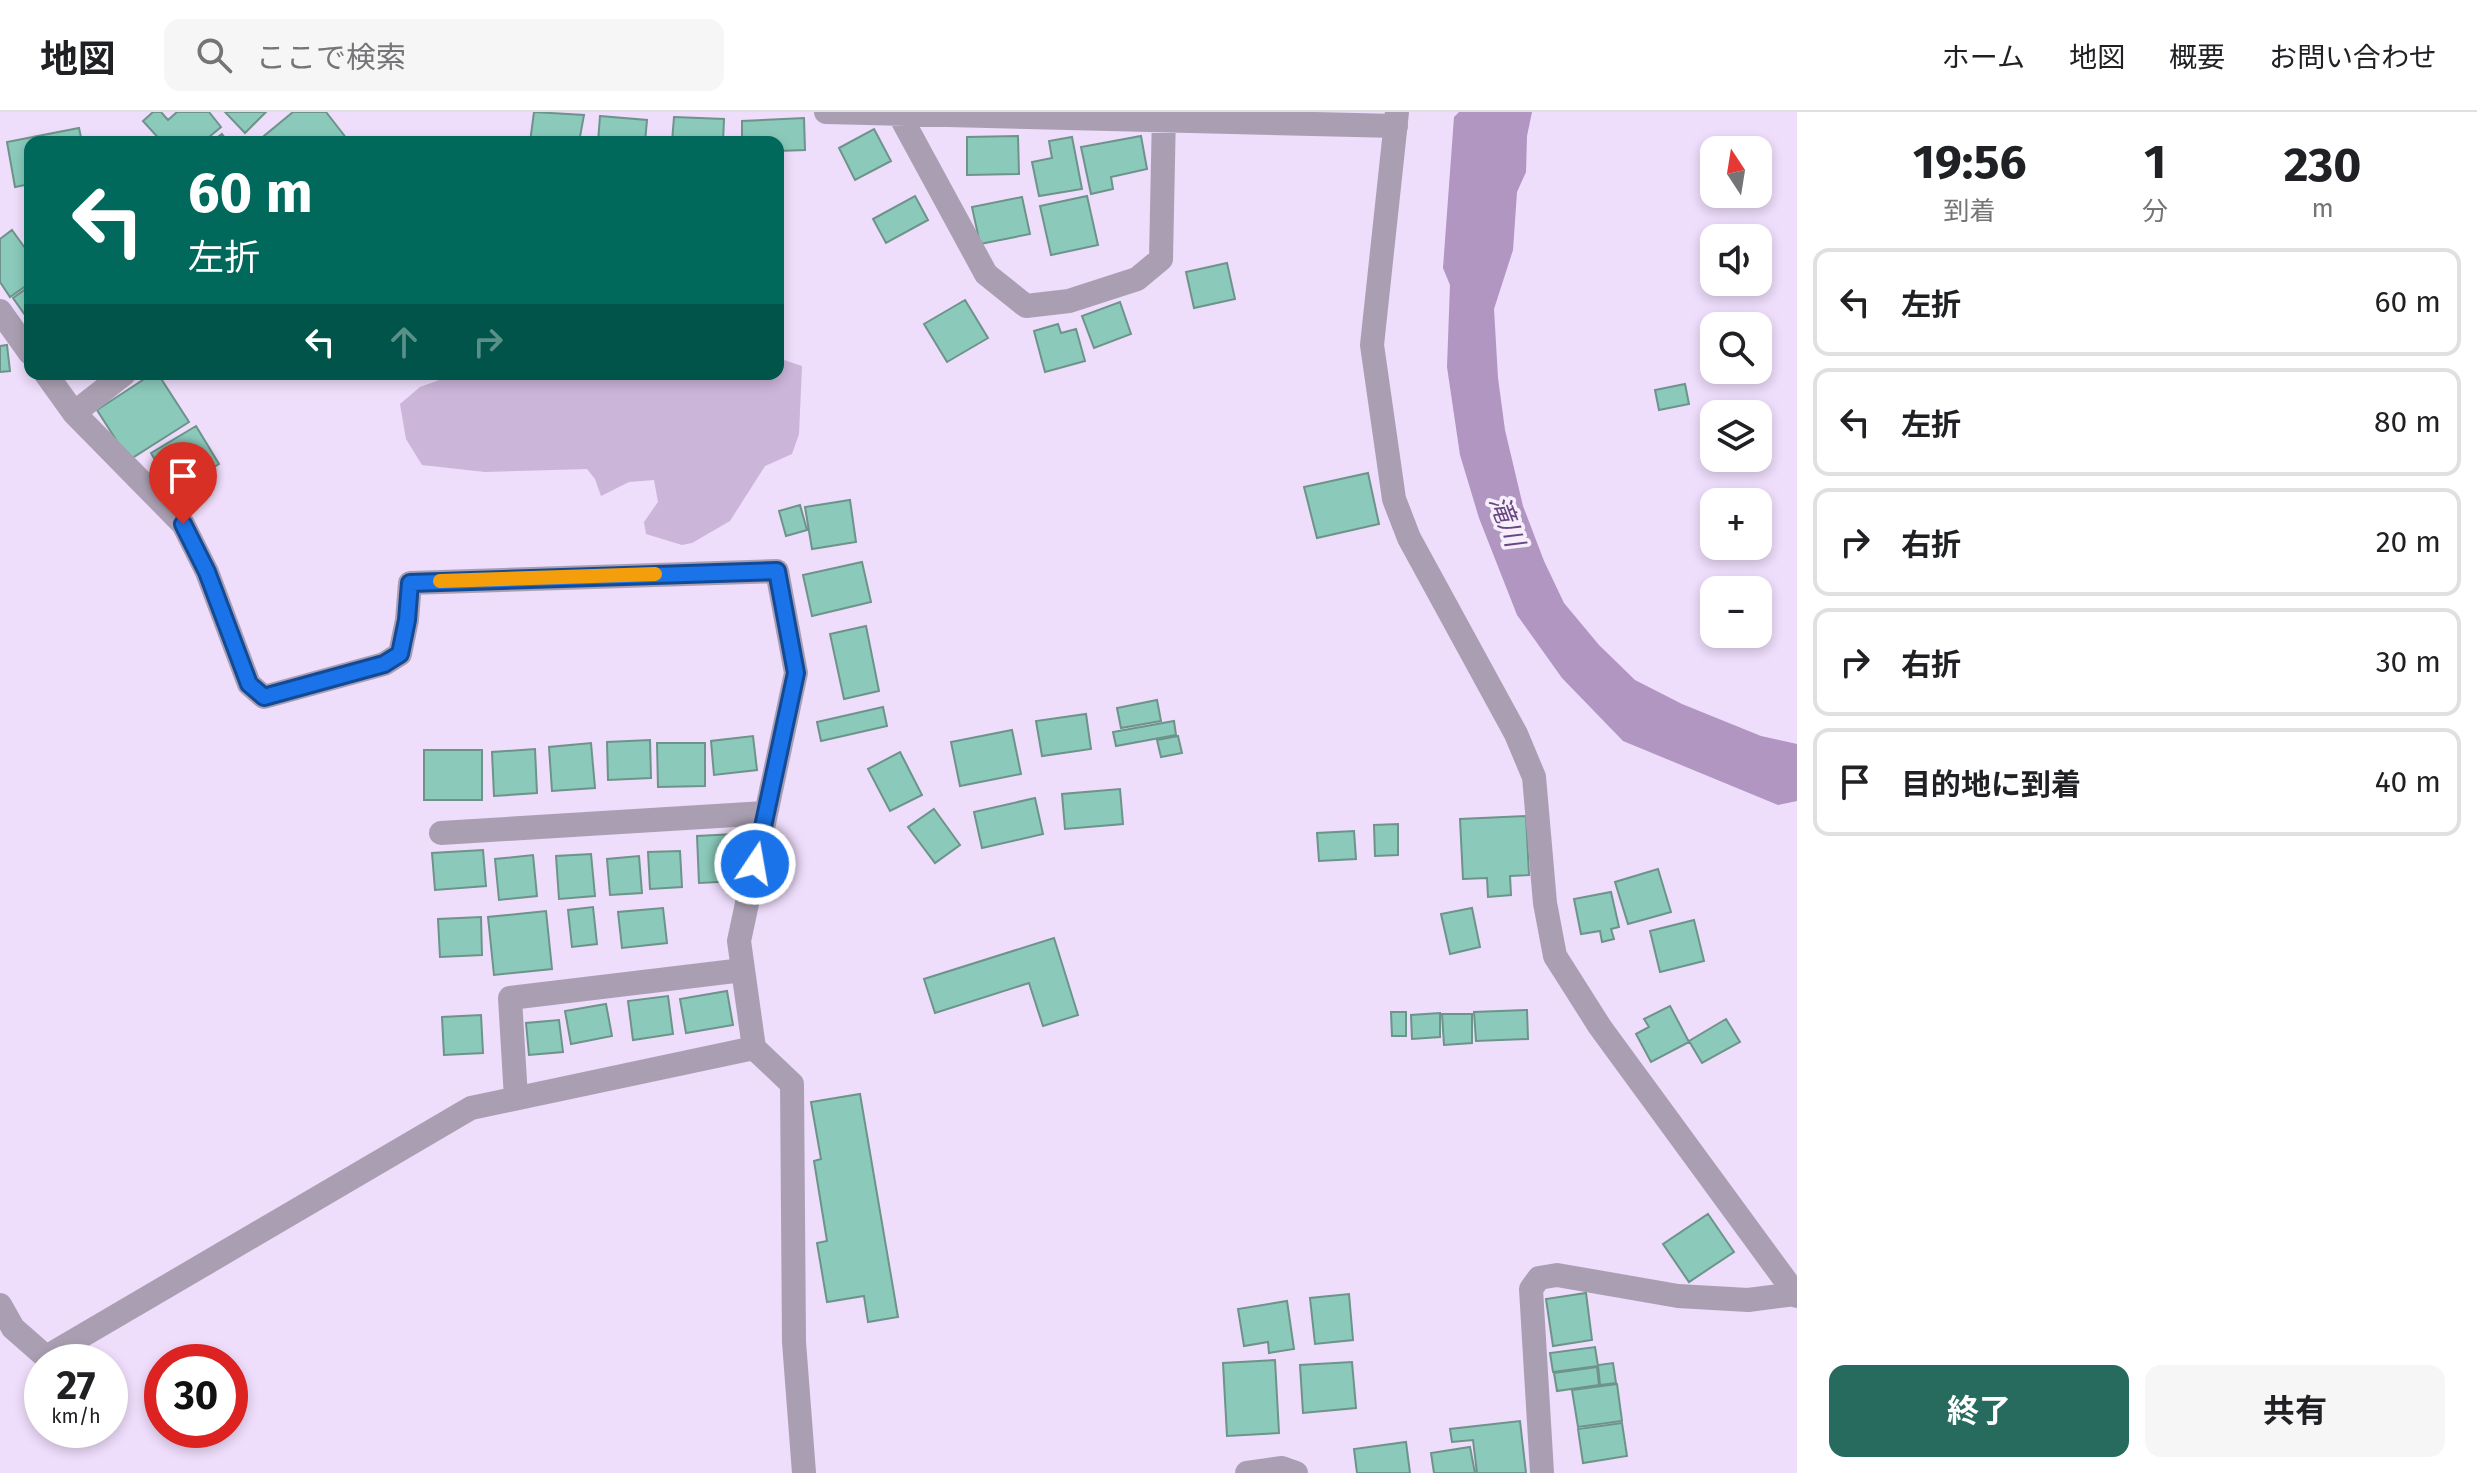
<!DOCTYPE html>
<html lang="ja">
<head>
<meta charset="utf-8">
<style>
	body { margin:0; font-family:"Fira Sans","Noto Sans JP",sans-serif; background:#f6f6f6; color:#202124; height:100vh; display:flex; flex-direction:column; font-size:30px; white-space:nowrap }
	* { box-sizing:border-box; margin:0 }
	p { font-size:26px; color:#757577 }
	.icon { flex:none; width:44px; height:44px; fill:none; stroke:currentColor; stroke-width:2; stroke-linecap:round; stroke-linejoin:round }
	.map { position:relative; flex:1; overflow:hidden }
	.drawer { display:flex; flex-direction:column; background:#fff; width:680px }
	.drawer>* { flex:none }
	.top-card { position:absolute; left:24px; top:24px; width:760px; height:244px; border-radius:16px; box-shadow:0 4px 12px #0003; background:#00695c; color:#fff; overflow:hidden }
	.needle { width:52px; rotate:348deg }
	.buttons { position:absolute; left:1700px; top:24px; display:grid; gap:16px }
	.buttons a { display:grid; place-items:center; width:72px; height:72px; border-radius:16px; background:#fff; box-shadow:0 4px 12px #0003; font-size:40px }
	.speed { position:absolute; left:24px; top:1232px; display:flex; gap:16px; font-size:40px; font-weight:700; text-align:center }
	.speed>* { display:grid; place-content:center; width:104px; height:104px; border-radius:50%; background:#fff; box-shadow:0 4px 12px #0003; line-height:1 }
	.speed small { font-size:20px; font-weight:400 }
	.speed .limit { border:12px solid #d22; background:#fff; color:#111 }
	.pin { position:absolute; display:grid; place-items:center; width:68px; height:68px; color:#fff; margin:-82px -34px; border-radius:50% 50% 50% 0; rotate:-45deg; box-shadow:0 0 8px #0007 }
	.pin .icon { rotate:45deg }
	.me { position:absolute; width:88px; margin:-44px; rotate:12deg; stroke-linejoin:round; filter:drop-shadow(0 0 6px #0008) }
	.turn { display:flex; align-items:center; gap:28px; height:168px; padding:0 32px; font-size:36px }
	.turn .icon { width:104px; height:104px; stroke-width:2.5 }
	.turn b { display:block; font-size:56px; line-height:68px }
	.lanes { display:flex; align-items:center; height:76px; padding:0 32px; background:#0003; justify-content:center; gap:40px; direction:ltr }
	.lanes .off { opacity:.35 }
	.eta { display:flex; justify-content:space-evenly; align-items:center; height:136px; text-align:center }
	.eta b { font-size:48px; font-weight:700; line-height:56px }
	.button { display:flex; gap:16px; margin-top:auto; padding:16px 32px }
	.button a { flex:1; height:92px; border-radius:16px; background:#266b5d; color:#fff; font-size:32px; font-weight:700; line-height:92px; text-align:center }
	.button a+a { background:#f6f6f6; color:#202124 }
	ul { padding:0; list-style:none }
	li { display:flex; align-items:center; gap:24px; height:108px; margin:0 16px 12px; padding:0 16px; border:4px solid #e0e0e0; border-radius:16px }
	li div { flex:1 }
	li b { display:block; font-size:30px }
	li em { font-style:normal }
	header { display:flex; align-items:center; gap:48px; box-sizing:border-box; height:112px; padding:0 40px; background:#fff; border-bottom:2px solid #e0e0e0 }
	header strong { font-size:38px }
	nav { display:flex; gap:44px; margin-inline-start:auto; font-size:28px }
	.search { width:560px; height:72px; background:#f6f6f6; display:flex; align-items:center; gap:20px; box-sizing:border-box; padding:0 28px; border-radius:16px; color:#757577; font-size:30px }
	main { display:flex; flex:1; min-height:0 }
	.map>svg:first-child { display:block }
	.green { fill:#cbb5d9 }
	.water { fill:#b096c1 }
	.building { fill:#8bcabb; stroke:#6d938a; stroke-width:2 }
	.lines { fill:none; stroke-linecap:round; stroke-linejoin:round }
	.minor { stroke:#aa9fb2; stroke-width:24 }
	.route-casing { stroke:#114b97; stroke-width:20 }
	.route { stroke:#1a73e8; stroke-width:14 }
	.slow { stroke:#f59e0b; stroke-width:14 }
	.labels { text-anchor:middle; stroke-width:7; stroke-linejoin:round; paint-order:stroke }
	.water-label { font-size:26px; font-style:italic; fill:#69467f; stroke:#f6effb }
</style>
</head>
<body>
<header>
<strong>地図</strong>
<div class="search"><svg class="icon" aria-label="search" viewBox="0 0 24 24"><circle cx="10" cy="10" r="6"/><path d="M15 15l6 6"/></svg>ここで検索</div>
<nav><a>ホーム</a><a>地図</a><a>概要</a><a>お問い合わせ</a></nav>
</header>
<main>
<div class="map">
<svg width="1797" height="1361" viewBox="0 0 1797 1361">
	<rect width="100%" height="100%" fill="#eeddfb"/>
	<path class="green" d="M 778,246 L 802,254 L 799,322 L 792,342 L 765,354 L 730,409 L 692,431 L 682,433 L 646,422 L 644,410 L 658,390 L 654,368 L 629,370 L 601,384 L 595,367 L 587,357 L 485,360 L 422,353 L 406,327 L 400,292 L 420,275 L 456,262 L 778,262 Z"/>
	<path class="water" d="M 1459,0 L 1532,0 L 1527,24 L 1526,60 L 1517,80 L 1513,138 L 1494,197 L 1498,266 L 1505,318 L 1523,394 L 1544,449 L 1564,491 L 1599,533 L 1635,568 L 1682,592 L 1761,624 L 1797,632 L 1797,689 L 1778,693 L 1623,629 L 1562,566 L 1517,503 L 1479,406 L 1460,343 L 1447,255 L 1450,173 L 1443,156 L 1454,5 Z"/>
	<path class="building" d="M 153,0 L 161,0 L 168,8 L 177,0 L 209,0 L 221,15 L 203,30 L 162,30 L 143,9 Z
		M 225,0 L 266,0 L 245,21 Z
		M 293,0 L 326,0 L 347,27 L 343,30 L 269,30 L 264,24 Z
		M 534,0 L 584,3 L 579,30 L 530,30 Z
		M 600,4 L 647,8 L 645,30 L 598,30 Z
		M 674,5 L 724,7 L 723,30 L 672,30 Z
		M 804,6 L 805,38 L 778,39 L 778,30 L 742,30 L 742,9 Z
		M 79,16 L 82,30 L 30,30 L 30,72 L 15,75 L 7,30 Z
		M 874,17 L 891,49 L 855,68 L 839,36 Z
		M 222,22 L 228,30 L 211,30 Z
		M 1018,24 L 1019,62 L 967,63 L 967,25 Z
		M 1141,24 L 1147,57 L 1111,65 L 1113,77 L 1091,82 L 1081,35 Z
		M 1072,25 L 1082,77 L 1039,84 L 1032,50 L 1052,46 L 1049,29 Z
		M 915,84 L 928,108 L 886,131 L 873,107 Z
		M 1087,84 L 1098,133 L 1051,143 L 1040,94 Z
		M 1022,85 L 1030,122 L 980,132 L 972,95 Z
		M 12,118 L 30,143 L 30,171 L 10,185 L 0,170 L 0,127 Z
		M 1227,151 L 1235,187 L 1194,196 L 1186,160 Z
		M 30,174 L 30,210 L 13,186 Z
		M 965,188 L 988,226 L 947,250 L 924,212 Z
		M 1120,190 L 1131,222 L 1094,236 L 1082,204 Z
		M 1058,212 L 1061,221 L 1076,217 L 1085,249 L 1045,260 L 1034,219 Z
		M 7,233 L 10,259 L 0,260 L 0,234 Z
		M 152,262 L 158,262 L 189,310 L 129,348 L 97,298 Z
		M 1685,272 L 1689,292 L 1659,298 L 1655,278 Z
		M 196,314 L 219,352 L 174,380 L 151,341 Z
		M 1368,361 L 1379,412 L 1317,426 L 1304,375 Z
		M 850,388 L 856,430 L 812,437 L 805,395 Z
		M 800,393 L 807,418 L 786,424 L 779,399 Z
		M 862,450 L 871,490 L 812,504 L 803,463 Z
		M 866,514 L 879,579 L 844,587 L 830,522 Z
		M 1157,588 L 1161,609 L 1121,616 L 1117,596 Z
		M 883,595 L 887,614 L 821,629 L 817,610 Z
		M 1086,602 L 1091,637 L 1042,644 L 1036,609 Z
		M 1174,609 L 1176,623 L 1116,634 L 1113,620 Z
		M 1012,618 L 1021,662 L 960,674 L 951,630 Z
		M 753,624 L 757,658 L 714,663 L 711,629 Z
		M 1178,624 L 1182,641 L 1161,645 L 1157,628 Z
		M 650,628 L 651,666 L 608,668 L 607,630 Z
		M 591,631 L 595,676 L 552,679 L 549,635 Z
		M 657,631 L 705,631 L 705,674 L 658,675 Z
		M 535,637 L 537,681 L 494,684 L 492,640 Z
		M 424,638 L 482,638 L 482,688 L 424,688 Z
		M 900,640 L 922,683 L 890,699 L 868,657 Z
		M 1120,677 L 1123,712 L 1065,717 L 1062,682 Z
		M 1035,686 L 1043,722 L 982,736 L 974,700 Z
		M 934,697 L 960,733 L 935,751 L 908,715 Z
		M 1526,704 L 1529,763 L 1510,764 L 1511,783 L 1488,785 L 1487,766 L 1463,767 L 1460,707 Z
		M 1398,712 L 1398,743 L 1375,744 L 1374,713 Z
		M 1354,719 L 1356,747 L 1319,749 L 1317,721 Z
		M 735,722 L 738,769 L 699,771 L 697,724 Z
		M 483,738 L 486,774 L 435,778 L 432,741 Z
		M 680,739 L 682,775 L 650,777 L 648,740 Z
		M 591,742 L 595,784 L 559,787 L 556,744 Z
		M 533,743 L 537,784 L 499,788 L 495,747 Z
		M 639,744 L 642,781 L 610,783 L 607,747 Z
		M 1658,757 L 1671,800 L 1628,812 L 1615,770 Z
		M 1611,780 L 1619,815 L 1611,817 L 1614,827 L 1602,830 L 1600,819 L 1581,822 L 1574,787 Z
		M 593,795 L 597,832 L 572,835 L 568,798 Z
		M 663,796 L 667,831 L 622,836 L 618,800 Z
		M 1472,796 L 1480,835 L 1450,842 L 1441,802 Z
		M 546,799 L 552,857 L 494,863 L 488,805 Z
		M 481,805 L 482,843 L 440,845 L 438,807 Z
		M 1694,808 L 1704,849 L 1660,860 L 1650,819 Z
		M 1054,826 L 1078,903 L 1043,914 L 1029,871 L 935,901 L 924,867 Z
		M 727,879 L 733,913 L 686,921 L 680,887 Z
		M 668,884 L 673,922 L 633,928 L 628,889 Z
		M 606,892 L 612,924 L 571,932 L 565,899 Z
		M 1670,894 L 1689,930 L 1651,950 L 1636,922 L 1649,915 L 1644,907 Z
		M 1527,898 L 1528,927 L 1476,929 L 1474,900 Z
		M 1391,900 L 1406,900 L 1406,924 L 1392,924 Z
		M 1440,901 L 1440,925 L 1412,927 L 1411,903 Z
		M 1442,902 L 1472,902 L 1472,931 L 1444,933 Z
		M 481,903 L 483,941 L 444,943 L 442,905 Z
		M 1726,907 L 1740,930 L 1702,951 L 1689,929 Z
		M 559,908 L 563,940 L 529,943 L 526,911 Z
		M 860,982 L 898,1205 L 868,1210 L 864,1184 L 827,1190 L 817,1131 L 827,1129 L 814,1049 L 821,1047 L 811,990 Z
		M 1708,1102 L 1734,1140 L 1689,1170 L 1663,1132 Z
		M 1586,1181 L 1592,1228 L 1553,1234 L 1546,1187 Z
		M 1349,1182 L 1353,1228 L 1315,1232 L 1310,1186 Z
		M 1287,1189 L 1294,1237 L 1269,1241 L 1268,1230 L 1244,1234 L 1238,1197 Z
		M 1595,1235 L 1598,1254 L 1553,1260 L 1550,1241 Z
		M 1275,1248 L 1279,1321 L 1227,1324 L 1223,1251 Z
		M 1352,1250 L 1356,1296 L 1303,1301 L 1300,1253 Z
		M 1613,1251 L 1616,1271 L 1600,1273 L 1598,1253 Z
		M 1597,1255 L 1599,1273 L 1557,1279 L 1554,1261 Z
		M 1617,1272 L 1622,1309 L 1578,1315 L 1572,1278 Z
		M 1520,1309 L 1526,1361 L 1477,1361 L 1473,1328 L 1452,1330 L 1450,1317 Z
		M 1622,1311 L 1627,1344 L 1583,1351 L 1578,1317 Z
		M 1406,1330 L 1410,1361 L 1357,1361 L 1354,1337 Z
		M 1470,1335 L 1475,1361 L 1434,1361 L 1431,1341 Z"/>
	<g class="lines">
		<path class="minor" d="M 826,0 L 1396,14
			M 898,0 L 986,162 L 1026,194 L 1069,189 L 1137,167 L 1161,147 L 1164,0
			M 1397,0 L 1372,233 L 1394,387 L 1409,426 L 1516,622 L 1534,665 L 1545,791 L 1555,844 L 1600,915 L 1797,1184
			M 0,199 L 30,241
			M 46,262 L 74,301 L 183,412 L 207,460 L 249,572 L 264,585 L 384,552 L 400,542 L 407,508 L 410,471 L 777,459 L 796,561 L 739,829 L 754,936 L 792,972 L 794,1230 L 804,1361
			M 74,301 L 124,262
			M 441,721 L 766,701
			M 516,986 L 510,886 L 743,858
			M 0,1193 L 13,1216 L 46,1245 L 471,996 L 754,936
			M 1247,1361 L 1282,1356 L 1296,1361
			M 1542,1361 L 1531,1177 L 1539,1166 L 1557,1163 L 1678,1184 L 1748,1188 L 1795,1182"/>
	</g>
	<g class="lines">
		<g class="route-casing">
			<path id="route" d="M 183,412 L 207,460 L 249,572 L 264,585 L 384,552 L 400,542 L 407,508 L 410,471 L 777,459 L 796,561 L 755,752"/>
		</g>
		<use href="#route" class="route"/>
		<path class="slow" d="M 440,469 L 655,462"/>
	</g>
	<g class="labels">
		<g class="water-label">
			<text transform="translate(1507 409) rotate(69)" y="9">滝川</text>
		</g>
	</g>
</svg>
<div class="buttons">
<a><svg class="needle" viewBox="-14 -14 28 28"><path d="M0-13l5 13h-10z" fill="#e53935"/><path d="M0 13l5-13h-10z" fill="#757577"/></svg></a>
<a><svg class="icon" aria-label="sound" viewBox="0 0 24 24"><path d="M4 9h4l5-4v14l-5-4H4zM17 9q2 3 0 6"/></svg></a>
<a><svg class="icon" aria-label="search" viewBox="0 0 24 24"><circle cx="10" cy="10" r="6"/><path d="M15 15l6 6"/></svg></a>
<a><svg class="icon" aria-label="layers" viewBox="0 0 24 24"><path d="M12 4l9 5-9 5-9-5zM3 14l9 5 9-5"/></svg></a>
<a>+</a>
<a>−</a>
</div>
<div class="speed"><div>27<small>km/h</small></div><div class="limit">30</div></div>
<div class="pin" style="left:183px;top:412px;background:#d93025"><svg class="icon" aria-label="arrive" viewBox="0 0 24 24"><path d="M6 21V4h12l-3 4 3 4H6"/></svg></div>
<svg class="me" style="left:755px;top:752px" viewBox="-20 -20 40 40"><circle r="17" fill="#1a73e8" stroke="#fff" stroke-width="3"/><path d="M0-11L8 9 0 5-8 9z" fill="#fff"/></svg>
<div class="top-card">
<div class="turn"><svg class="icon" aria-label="left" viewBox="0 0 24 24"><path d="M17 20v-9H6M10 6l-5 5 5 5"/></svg><div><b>60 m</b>左折</div></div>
<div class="lanes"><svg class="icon" aria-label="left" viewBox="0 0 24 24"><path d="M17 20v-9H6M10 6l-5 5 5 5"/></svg><svg class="icon off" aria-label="ahead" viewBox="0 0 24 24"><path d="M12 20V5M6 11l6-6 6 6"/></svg><svg class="icon off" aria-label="right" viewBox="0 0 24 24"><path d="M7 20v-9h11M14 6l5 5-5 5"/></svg></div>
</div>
</div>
<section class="drawer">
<div class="eta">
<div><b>19:56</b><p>到着</p></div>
<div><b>1</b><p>分</p></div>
<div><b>230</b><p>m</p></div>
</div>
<ul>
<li><svg class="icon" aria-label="left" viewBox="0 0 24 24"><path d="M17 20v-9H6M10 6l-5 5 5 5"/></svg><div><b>左折</b></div><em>60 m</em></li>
<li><svg class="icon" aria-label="left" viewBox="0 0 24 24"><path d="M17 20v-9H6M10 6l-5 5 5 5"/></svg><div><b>左折</b></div><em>80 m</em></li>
<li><svg class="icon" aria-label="right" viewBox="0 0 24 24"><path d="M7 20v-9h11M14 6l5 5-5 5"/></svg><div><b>右折</b></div><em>20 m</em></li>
<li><svg class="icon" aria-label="right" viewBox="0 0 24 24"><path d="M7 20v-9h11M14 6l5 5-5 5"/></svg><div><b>右折</b></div><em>30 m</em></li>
<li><svg class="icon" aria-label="arrive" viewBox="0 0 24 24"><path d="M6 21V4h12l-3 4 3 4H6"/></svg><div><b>目的地に到着</b></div><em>40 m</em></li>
</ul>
<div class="button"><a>終了</a><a>共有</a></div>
</section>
</main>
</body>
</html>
